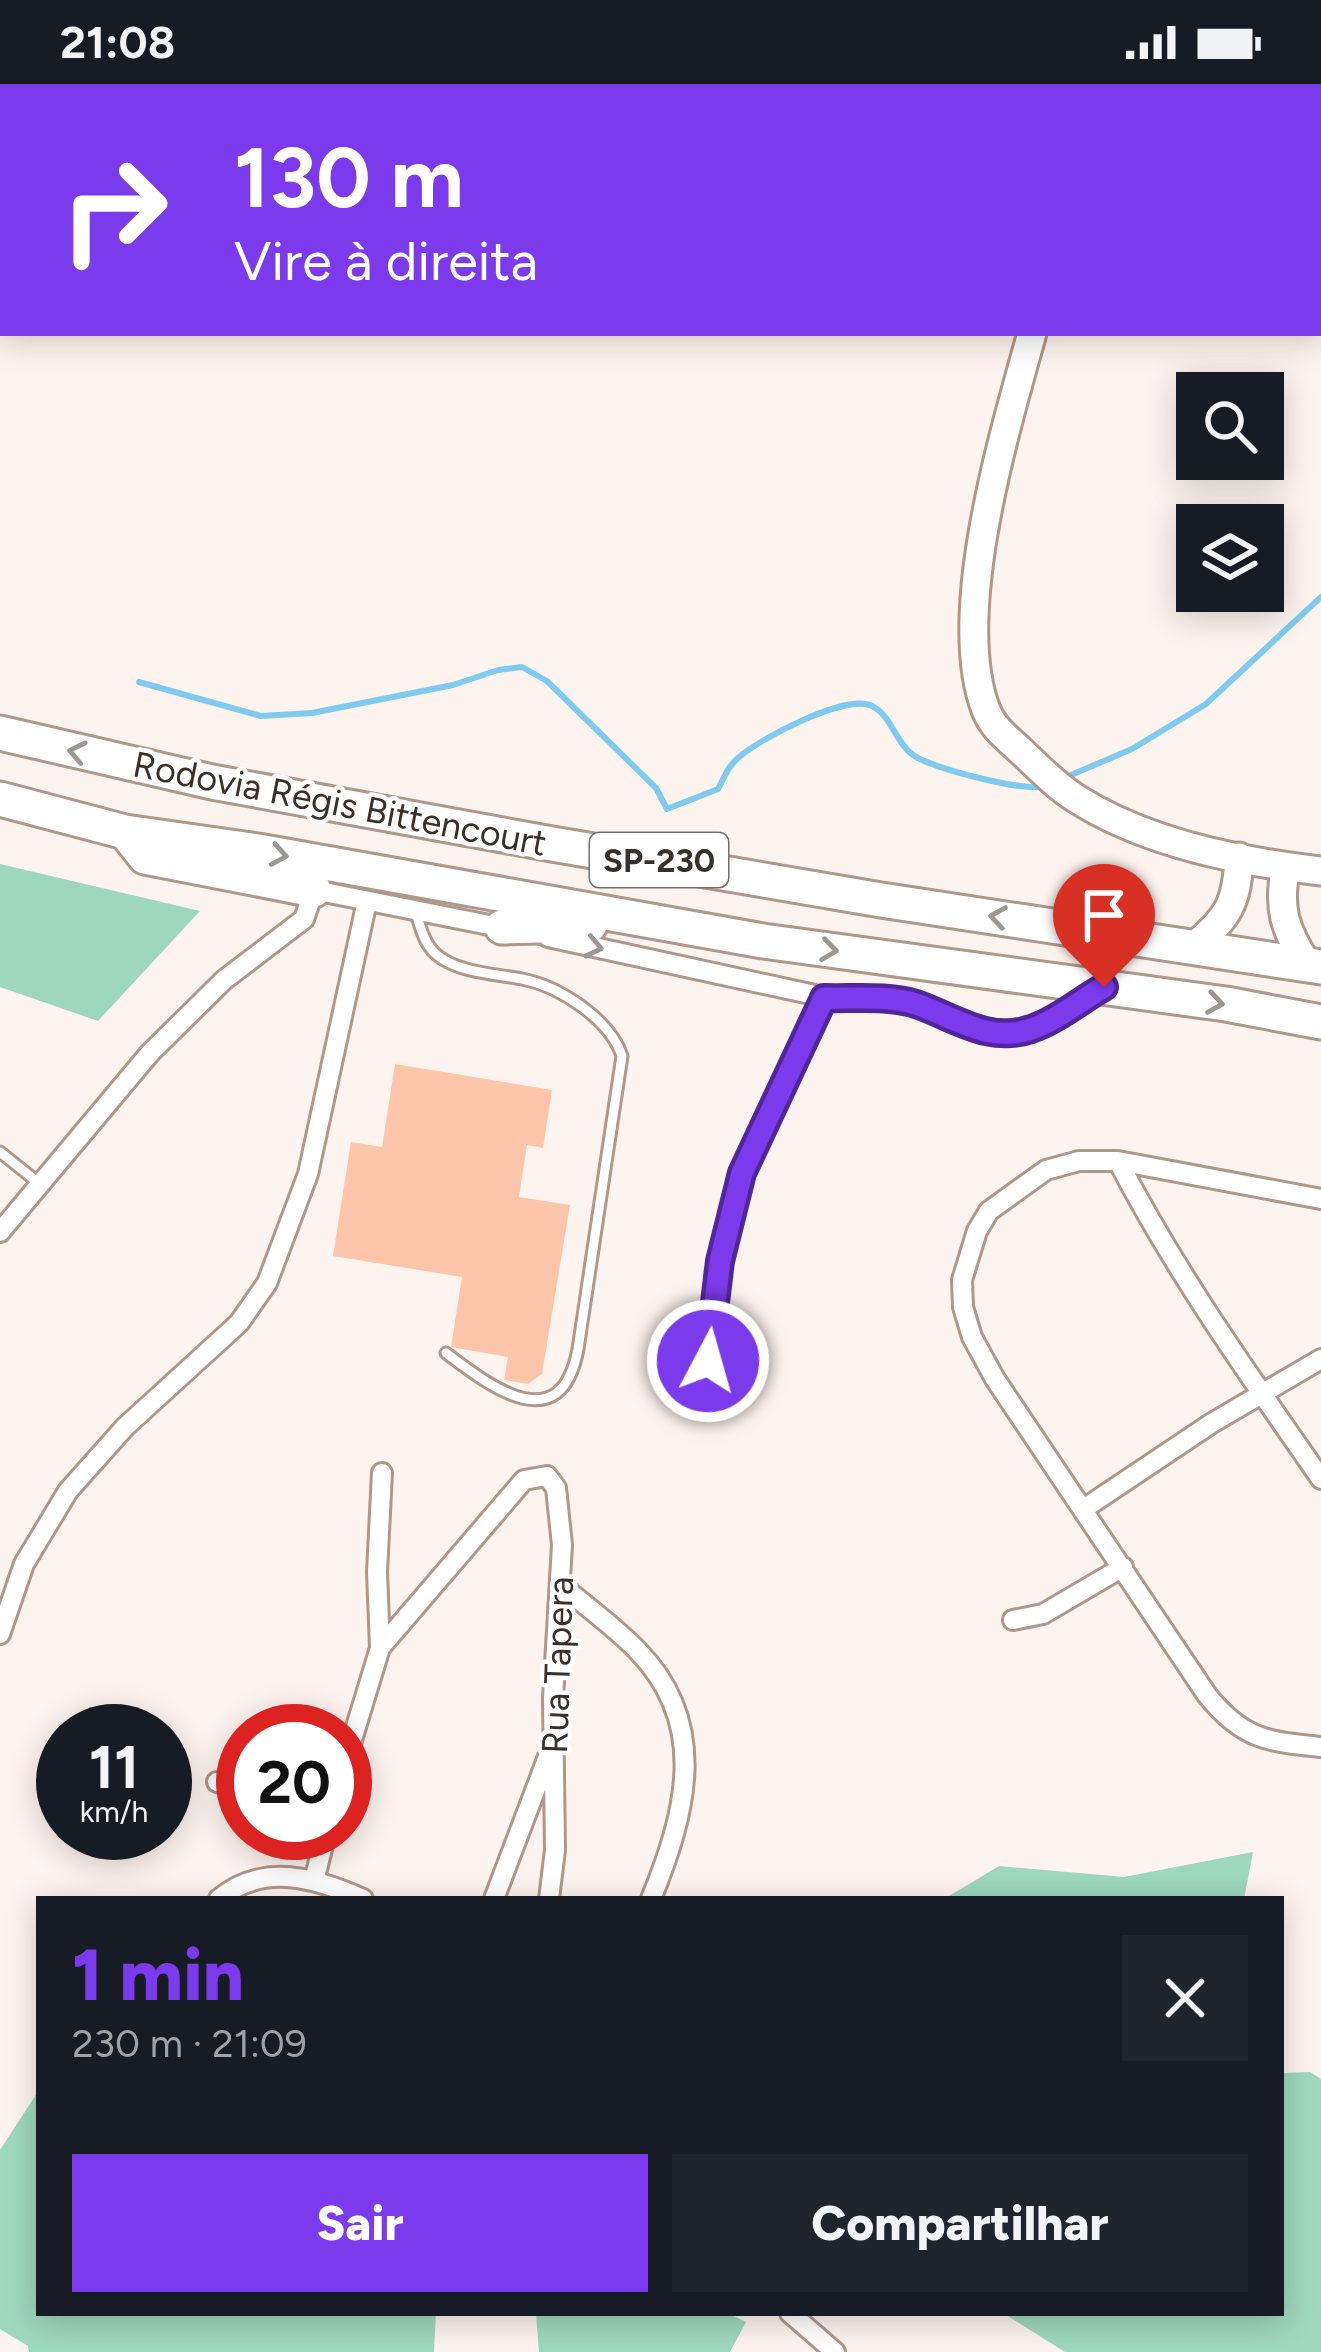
<!DOCTYPE html>
<html lang="pt">
<head>
<meta charset="utf-8">
<style>
	body { margin:0; font-family:Figtree,sans-serif; background:#20242c; color:#f1f3f6; height:100vh; display:flex; flex-direction:column; font-size:45px; white-space:nowrap }
	* { box-sizing:border-box; margin:0 }
	p { font-size:39px; color:#9ea1a6 }
	.icon { flex:none; width:66px; height:66px; fill:none; stroke:currentColor; stroke-width:2; stroke-linecap:round; stroke-linejoin:round }
	.map { position:relative; flex:1; overflow:hidden }
	.drawer { position:absolute; left:36px; top:1812px; width:1248px; height:420px; display:flex; flex-direction:column; background:#171b24; border-radius:0px; box-shadow:0 6px 30px #0003 }
	.drawer>* { flex:none }
	.hud { position:absolute; left:0px; top:0px; width:1323px; height:252px; box-shadow:0 6px 30px #0003; background:#7c3aed; color:#fff; overflow:hidden }
	.tools { position:absolute; left:1176px; top:288px; display:grid; gap:24px }
	.tools a { display:grid; place-items:center; width:108px; height:108px; border-radius:0px; background:#171b24; box-shadow:0 6px 30px #0003; font-size:60px }
	.speed { position:absolute; left:36px; top:1620px; display:flex; gap:24px; font-size:60px; font-weight:700; text-align:center }
	.speed>* { display:grid; place-content:center; width:156px; height:156px; border-radius:50%; background:#171b24; box-shadow:0 6px 30px #0003; line-height:1 }
	.speed small { font-size:30px; font-weight:400 }
	.speed .limit { border:18px solid #d22; background:#fff; color:#111 }
	.pin { position:absolute; display:grid; place-items:center; width:102px; height:102px; color:#fff; margin:-123px -51px; border-radius:50% 50% 50% 0; rotate:-45deg; box-shadow:0 0 12px #0007 }
	.pin .icon { rotate:45deg }
	.me { position:absolute; width:132px; margin:-66px; rotate:6deg; stroke-linejoin:round; filter:drop-shadow(0 0 9px #0008) }
	.turn { display:flex; align-items:center; gap:42px; height:252px; padding:0 36px; font-size:54px }
	.turn .icon { width:156px; height:156px; stroke-width:2.5 }
	.turn b { display:block; font-size:84px; line-height:102px }
	.round { display:grid; place-items:center; flex:none; width:126px; height:126px; border-radius:0px; background:#20242c }
	.overview { display:flex; align-items:center; justify-content:space-between; height:204px; padding:0 36px }
	h1 { font-size:72px; font-weight:800; line-height:90px; color:#7c3aed }
	.action { display:flex; gap:24px; margin-top:auto; padding:24px 36px }
	.action a { flex:1; height:138px; border-radius:0px; background:#7c3aed; color:#fff; font-size:48px; font-weight:800; line-height:138px; text-align:center }
	.action a+a { background:#20242c; color:#f1f3f6 }
	.status { display:flex; justify-content:space-between; align-items:center; height:84px; padding:0 60px; background:#171b24; direction:ltr }
	.status svg { height:33px; fill:currentColor }
	.map>svg:first-child { display:block }
	.green { fill:#9ed8bc }
	.lines { fill:none; stroke-linecap:round; stroke-linejoin:round }
	.stream { stroke:#7fcbef; stroke-width:6 }
	.building { fill:#fdc6ab }
	.lane-casing { stroke:#af978b; stroke-width:15 }
	.street-casing { stroke:#af978b; stroke-width:24 }
	.secondary-casing { stroke:#af978b; stroke-width:33 }
	.highway-casing { stroke:#af978b; stroke-width:39 }
	.path { stroke:#9b918d; stroke-width:3; stroke-dasharray:6 6; stroke-linecap:butt }
	.lane { stroke:#fff; stroke-width:9 }
	.street { stroke:#fff; stroke-width:18 }
	.secondary { stroke:#fff; stroke-width:27 }
	.highway { stroke:#fff; stroke-width:33 }
	.oneway { stroke:#9c9795 }
	.route-casing { stroke:#51269a; stroke-width:30 }
	.route { stroke:#7c3aed; stroke-width:21 }
	.labels { text-anchor:middle; stroke-width:9; stroke-linejoin:round; paint-order:stroke }
	.shield { fill:#fff; stroke:#746d6b; stroke-width:3 }
	.shield-label { font-size:33px; font-weight:bold; fill:#392f2b }
	.street-label { font-size:36px; fill:#392f2b; stroke:#fff }
</style>
</head>
<body>
<div class="status"><b>21:08</b><svg viewBox="0 0 49 12"><path d="M0 12V9h3v3zM5 12V6h3v6zM10 12V3h3v9zM15 12V0h3v12zM26 1h20v11H26zM47 4h2v5h-2z"/></svg></div>
<div class="map">
<svg width="1321" height="2268" viewBox="0 0 1321 2268">
	<rect width="100%" height="100%" fill="#fef4ef"/>
	<path class="green" d="M 0,780 L 200,827 L 98,937 L 0,903 Z
		M 1253,1768 L 1244,1815 L 944,1815 L 999,1782 L 1124,1793 Z
		M 1310,1988 L 1321,1995 L 1321,2268 L 1065,2268 L 1003,2229 L 1281,2229 L 1281,1989 Z
		M 39,2006 L 39,2229 L 436,2229 L 434,2268 L 29,2268 L 28,2262 L 0,2245 L 0,2066 Z
		M 536,2229 L 727,2229 L 746,2238 L 730,2268 L 539,2268 Z"/>
	<g class="lines">
		<path class="stream" d="M 139,598 L 261,632 L 312,629 L 453,601 L 498,586 L 522,583 L 547,597 L 656,704 L 667,725 L 718,705 C 724,694 728,682 738,674 C 759,655 846,609 872,622 C 891,631 896,659 913,671 C 930,684 1028,709 1046,702
			M 1064,694 L 1132,665 L 1206,620 L 1321,513"/>
	</g>
	<path class="building" d="M 395,980 L 552,1006 L 543,1064 L 527,1061 L 519,1113 L 570,1121 L 542,1290 L 528,1300 L 504,1296 L 508,1273 L 451,1263 L 462,1193 L 333,1172 L 351,1058 L 382,1063 Z"/>
	<g class="lines">
		<g class="lane-casing">
			<path id="lane" d="M 415,826 C 421,844 424,863 441,874 C 463,889 496,890 522,895 C 559,902 610,935 622,972 L 578,1265 C 561,1356 492,1304 446,1269
				M 0,1068 L 40,1100
				M 708,1277 L 720,1177 L 743,1089 L 824,913"/>
		</g>
		<g class="street-casing">
			<path id="street" d="M 749,0 L 754,3
				M 448,3 L 452,0
				M 548,853 L 824,913 L 913,919 L 954,939 L 988,948 L 1030,946 L 1097,907
				M 1118,1077 C 1176,1189 1249,1291 1321,1395
				M 1321,1115 L 1118,1077 L 1079,1077 L 1046,1086 L 989,1127 L 977,1147 L 962,1196 L 963,1223 L 972,1253 L 995,1295 L 1207,1611 C 1242,1655 1268,1658 1321,1663
				M 0,1148 L 150,969 L 224,896 L 304,835 L 314,806 L 509,845
				M 1085,1424 L 1212,1339 L 1321,1275
				M 560,1500 C 585,1522 614,1542 637,1566 C 710,1640 686,1729 651,1815
				M 1013,1536 L 1043,1530 L 1123,1483
				M 0,1550 L 24,1480 L 68,1407 L 125,1343 L 239,1239 L 267,1199 L 308,1090 L 367,817
				M 380,1564 L 377,1488 L 382,1389
				M 345,1679 L 380,1564 L 524,1396 L 547,1392 L 556,1404 L 562,1461 L 553,1614 L 555,1766 L 549,1815
				M 217,1698 L 243,1704
				M 314,1797 L 326,1749
				M 219,1815 C 263,1778 316,1794 363,1815
				M 494,1815 L 549,1670
				M 790,2229 L 835,2268"/>
		</g>
		<g class="secondary-casing">
			<path id="secondary" d="M 1320,68 L 1321,68
				M 1032,249 C 1005,347 949,530 986,626 C 993,644 1008,655 1021,667 C 1039,684 1056,702 1077,715 C 1146,759 1241,778 1321,787
				M 1286,783 C 1277,823 1285,847 1307,880
				M 1193,863 C 1229,833 1237,819 1239,773"/>
		</g>
		<g class="highway-casing">
			<path id="highway" d="M 0,649 L 212,698 L 552,760 L 881,816 L 1321,883
				M 0,715 L 125,748 L 258,767 L 763,857 L 1226,920 L 1321,938
				M 130,754 L 145,773 L 314,806
				M 502,843 L 590,841"/>
		</g>
		<path class="path" d="M 54,0 L 61,3"/>
		<use href="#lane" class="lane"/>
		<use href="#street" class="street"/>
		<use href="#secondary" class="secondary"/>
		<use href="#highway" class="highway"/>
	</g>
	<defs><path id="oneway-chevron" d="M-2-3.5L2.5 0L-2 3.5" fill="none" stroke-width="1.6" stroke-linecap="round" stroke-linejoin="round" transform="scale(3)"/></defs>
	<g class="oneway">
		<use href="#oneway-chevron" transform="translate(77 668) rotate(-168)"/>
		<use href="#oneway-chevron" transform="translate(279 771) rotate(10)"/>
		<use href="#oneway-chevron" transform="translate(998 833) rotate(-171)"/>
		<use href="#oneway-chevron" transform="translate(594 863) rotate(12)"/>
		<use href="#oneway-chevron" transform="translate(829 866) rotate(8)"/>
		<use href="#oneway-chevron" transform="translate(1215 919) rotate(9)"/>
	</g>
	<g class="lines">
		<g class="route-casing">
			<path id="route" d="M 708,1277 L 720,1177 L 742,1089 L 824,914 C 852,915 889,911 916,920 C 954,933 989,960 1031,945 C 1056,937 1081,916 1104,903"/>
		</g>
		<use href="#route" class="route"/>
	</g>
	<g class="labels">
		<rect class="shield" x="590" y="749" width="138" height="54" rx="9"/>
		<g class="shield-label">
			<text x="659" y="788">SP-230</text>
		</g>
		<g class="street-label">
			<text transform="translate(340 719) rotate(11)" y="13">Rodovia Régis Bittencourt</text>
			<text transform="translate(557 1581) rotate(-88)" y="13">Rua Tapera</text>
		</g>
	</g>
</svg>
<div class="tools">
<a><svg class="icon" aria-label="search" viewBox="0 0 24 24"><circle cx="10" cy="10" r="6"/><path d="M15 15l6 6"/></svg></a>
<a><svg class="icon" aria-label="layers" viewBox="0 0 24 24"><path d="M12 4l9 5-9 5-9-5zM3 14l9 5 9-5"/></svg></a>
</div>
<div class="speed"><div>11<small>km/h</small></div><div class="limit">20</div></div>
<div class="pin" style="left:1104px;top:903px;background:#d93025"><svg class="icon" aria-label="arrive" viewBox="0 0 24 24"><path d="M6 21V4h12l-3 4 3 4H6"/></svg></div>
<svg class="me" style="left:708px;top:1277px" viewBox="-20 -20 40 40"><circle r="17" fill="#7c3aed" stroke="#fff" stroke-width="3"/><path d="M0-11L8 9 0 5-8 9z" fill="#fff"/></svg>
<div class="hud">
<div class="turn"><svg class="icon" aria-label="right" viewBox="0 0 24 24"><path d="M7 20v-9h11M14 6l5 5-5 5"/></svg><div><b>130 m</b>Vire à direita</div></div>
</div>
<section class="drawer">
<div class="overview"><div><h1>1 min</h1><p>230 m · 21:09</p></div><a class="round"><svg class="icon" aria-label="close" viewBox="0 0 24 24"><path d="M6 6l12 12M18 6L6 18"/></svg></a></div>
<div class="action"><a>Sair</a><a>Compartilhar</a></div>
</section>
</div>
</body>
</html>
